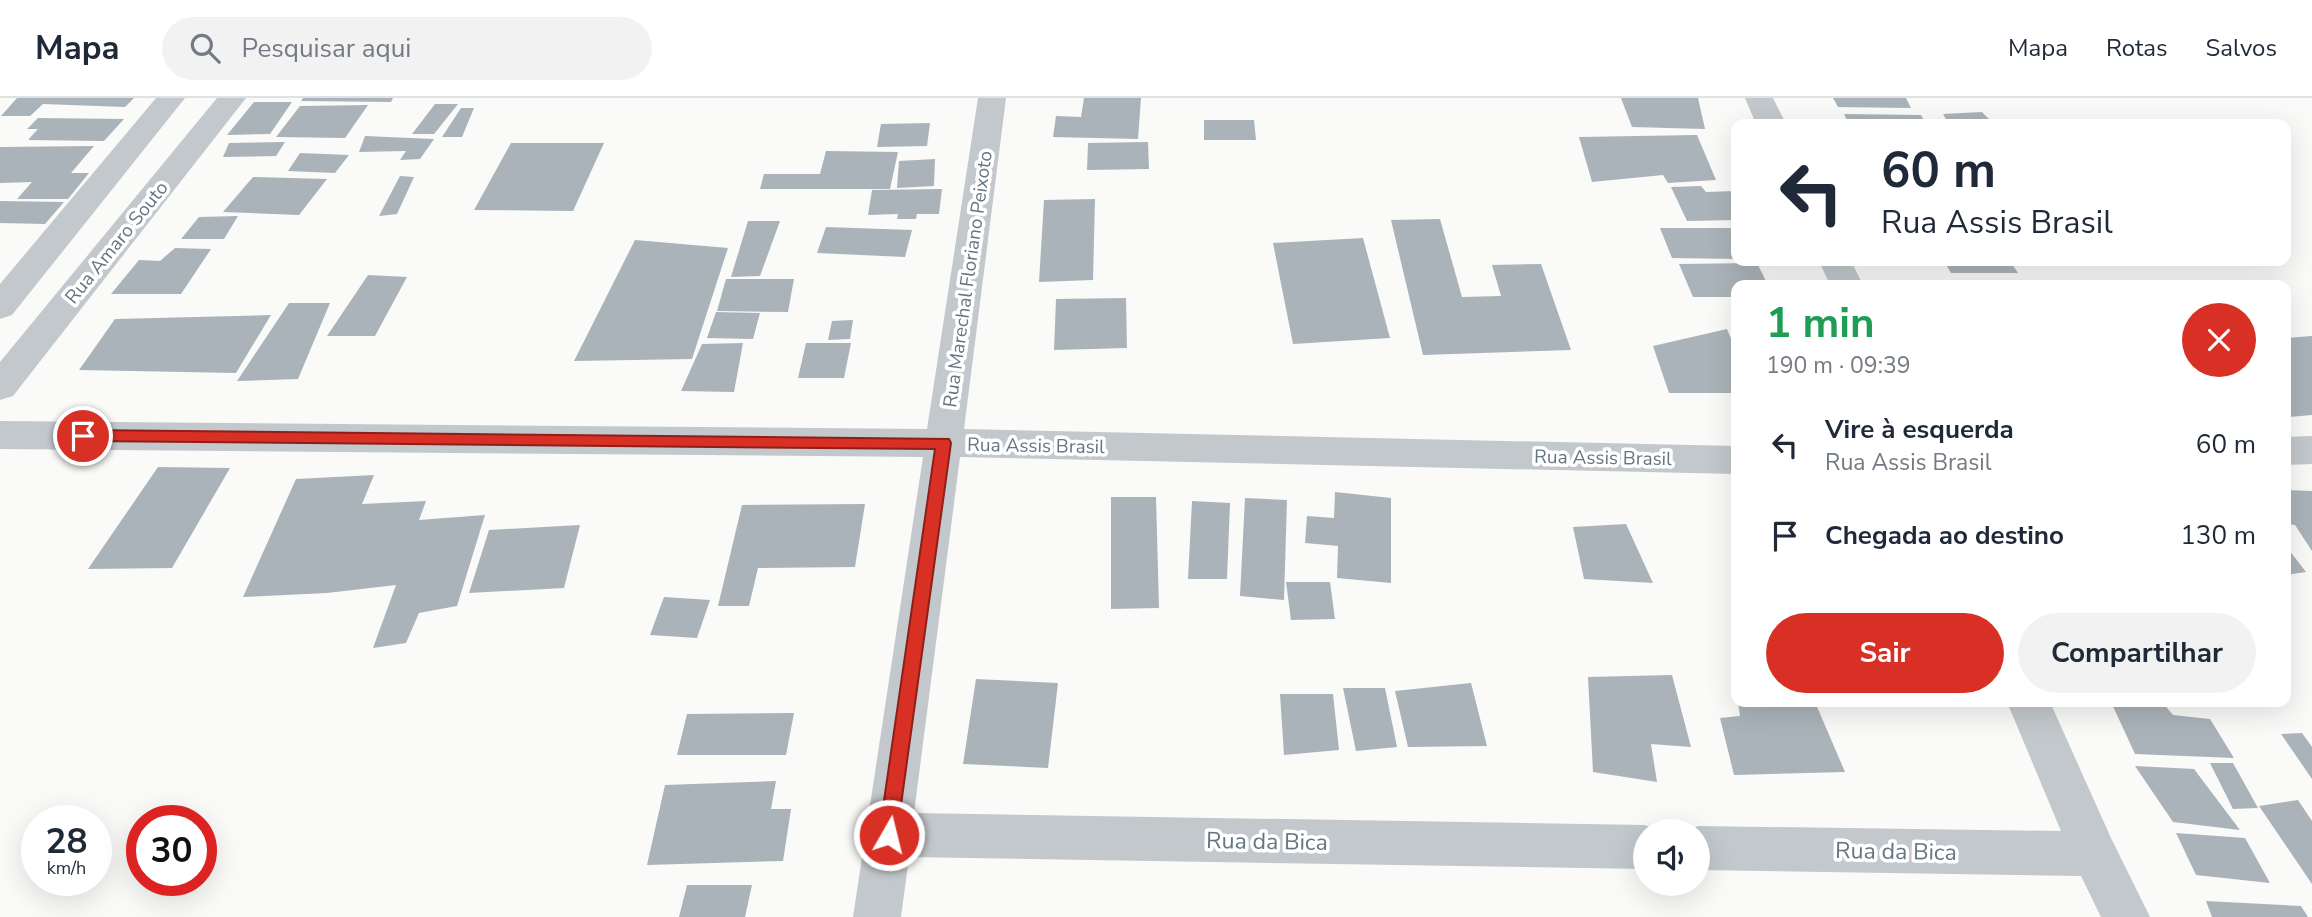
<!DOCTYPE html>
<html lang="pt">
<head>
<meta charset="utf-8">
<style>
	body { margin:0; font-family:"Nunito Sans",sans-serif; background:#f2f2f3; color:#1f2937; height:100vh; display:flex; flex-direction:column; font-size:26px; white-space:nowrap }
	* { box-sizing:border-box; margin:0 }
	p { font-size:23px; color:#747a83 }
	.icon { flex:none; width:38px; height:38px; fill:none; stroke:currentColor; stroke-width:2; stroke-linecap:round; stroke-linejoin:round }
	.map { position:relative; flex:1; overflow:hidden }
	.details { position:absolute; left:1731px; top:182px; width:560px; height:427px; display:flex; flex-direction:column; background:#fff; border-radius:14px; box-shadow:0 7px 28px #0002 }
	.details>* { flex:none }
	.hud { position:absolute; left:1731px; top:21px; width:560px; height:147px; border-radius:14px; box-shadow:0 7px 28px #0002; background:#fff; color:#1f2937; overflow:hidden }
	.buttons { position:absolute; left:1633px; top:721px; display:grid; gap:14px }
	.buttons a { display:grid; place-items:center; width:77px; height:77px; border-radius:50%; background:#fff; box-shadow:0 7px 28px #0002; font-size:35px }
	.speed { position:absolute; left:21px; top:707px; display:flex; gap:14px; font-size:35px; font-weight:700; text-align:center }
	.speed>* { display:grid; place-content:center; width:91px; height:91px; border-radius:50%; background:#fff; box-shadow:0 7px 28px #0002; line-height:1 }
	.speed small { font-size:18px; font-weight:400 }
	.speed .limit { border:10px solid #d22; background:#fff; color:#111 }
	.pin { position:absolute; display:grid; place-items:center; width:60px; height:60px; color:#fff; margin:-30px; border:4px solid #fff; border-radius:50%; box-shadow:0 2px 7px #0007 }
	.me { position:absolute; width:77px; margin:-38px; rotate:8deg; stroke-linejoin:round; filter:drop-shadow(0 0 5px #0008) }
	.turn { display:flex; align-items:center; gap:24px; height:147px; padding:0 35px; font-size:32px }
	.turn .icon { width:91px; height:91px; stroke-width:2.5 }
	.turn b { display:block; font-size:49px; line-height:60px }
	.round { display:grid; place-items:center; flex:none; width:74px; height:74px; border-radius:37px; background:#f2f2f3 }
	.head { display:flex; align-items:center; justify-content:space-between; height:119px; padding:0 35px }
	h1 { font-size:42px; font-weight:700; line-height:52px; color:#1e9e55 }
	.button { display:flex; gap:14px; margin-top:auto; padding:14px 35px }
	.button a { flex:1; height:80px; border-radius:42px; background:#d93025; color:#fff; font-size:28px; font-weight:700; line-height:80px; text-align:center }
	.button a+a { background:#f2f2f3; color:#1f2937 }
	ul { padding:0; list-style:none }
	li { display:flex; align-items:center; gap:21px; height:91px; padding:0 35px }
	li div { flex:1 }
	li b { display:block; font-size:26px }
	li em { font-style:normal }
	header { display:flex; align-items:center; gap:42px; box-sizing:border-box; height:98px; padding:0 35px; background:#fff; border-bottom:2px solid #e0e1e3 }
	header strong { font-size:33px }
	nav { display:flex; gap:38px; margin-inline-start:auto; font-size:24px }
	.search { width:490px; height:63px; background:#f2f2f3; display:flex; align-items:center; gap:18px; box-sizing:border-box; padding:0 24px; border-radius:38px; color:#747a83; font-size:26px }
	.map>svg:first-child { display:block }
	.building { fill:#aab3b9 }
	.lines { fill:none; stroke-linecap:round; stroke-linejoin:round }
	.minor { fill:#c3c8cc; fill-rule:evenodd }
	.route { fill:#d93025; stroke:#8d1f18; stroke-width:2 }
	.labels { text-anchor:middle; stroke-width:7; stroke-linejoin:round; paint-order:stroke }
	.street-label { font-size:19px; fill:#657683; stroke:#fff }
	.near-street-label { font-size:23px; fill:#657683; stroke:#fff }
</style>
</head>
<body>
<header>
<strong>Mapa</strong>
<div class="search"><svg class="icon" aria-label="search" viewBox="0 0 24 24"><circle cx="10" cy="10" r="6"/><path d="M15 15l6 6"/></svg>Pesquisar aqui</div>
<nav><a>Mapa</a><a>Rotas</a><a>Salvos</a></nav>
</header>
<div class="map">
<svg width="2312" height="819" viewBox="0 0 2312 819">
	<rect width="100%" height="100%" fill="#fafaf8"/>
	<path class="building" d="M 17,0 L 134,0 L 125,9 L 43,6 L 30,18 L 1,18 Z
		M 303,0 L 393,0 L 391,4 L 301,3 Z
		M 1084,0 L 1141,0 L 1138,41 L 1053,39 L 1056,18 L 1081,19 Z
		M 1621,0 L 1698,0 L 1705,31 L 1632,29 Z
		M 1833,0 L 1906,0 L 1911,10 L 1838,9 Z
		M 254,4 L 292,4 L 270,36 L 227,37 Z
		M 435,6 L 458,6 L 434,36 L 412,36 Z
		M 368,7 L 345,40 L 276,39 L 300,8 Z
		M 461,10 L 474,10 L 462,39 L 442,39 Z
		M 1982,14 L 1994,26 L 1949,26 L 1943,16 Z
		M 1844,16 L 1921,17 L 1926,26 L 1849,26 Z
		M 38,20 L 124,21 L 104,43 L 28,42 L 38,31 L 27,31 Z
		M 1204,22 L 1254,22 L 1256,42 L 1204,42 Z
		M 930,25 L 927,48 L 877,49 L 881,26 Z
		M 1697,37 L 1716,82 L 1668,85 L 1663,77 L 1592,84 L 1579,39 Z
		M 365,38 L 434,41 L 420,61 L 400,62 L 406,53 L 359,54 Z
		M 285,44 L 276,58 L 223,59 L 229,45 Z
		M 1148,44 L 1149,71 L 1087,72 L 1088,45 Z
		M 511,45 L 604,45 L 573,113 L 474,112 Z
		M 94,48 L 71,75 L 89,75 L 68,101 L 17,101 L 32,84 L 0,85 L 0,49 Z
		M 826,53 L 898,54 L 890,91 L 760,91 L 764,76 L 820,76 Z
		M 300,55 L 349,57 L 335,75 L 288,73 Z
		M 935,61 L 934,88 L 897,90 L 899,63 Z
		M 400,78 L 414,79 L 397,116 L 379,118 Z
		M 253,79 L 327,81 L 299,117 L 223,114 Z
		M 1701,88 L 1706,94 L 1736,93 L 1736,122 L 1687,123 L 1671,89 Z
		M 942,91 L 939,116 L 917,116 L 916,121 L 897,121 L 898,116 L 868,117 L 872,92 Z
		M 1095,101 L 1093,182 L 1039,184 L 1044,102 Z
		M 0,103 L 64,104 L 45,126 L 0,125 Z
		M 238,118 L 224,141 L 181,141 L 199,119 Z
		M 1440,121 L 1462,199 L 1501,198 L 1492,167 L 1541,166 L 1571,252 L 1423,257 L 1391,122 Z
		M 748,123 L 780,123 L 760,178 L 731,179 Z
		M 826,129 L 912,132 L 905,159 L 817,155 Z
		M 1660,130 L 1736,130 L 1736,161 L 1672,160 Z
		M 1363,140 L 1390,240 L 1293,246 L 1273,145 Z
		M 635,142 L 728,150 L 692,261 L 574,263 Z
		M 175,150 L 211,151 L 181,196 L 111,196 L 139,162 L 160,163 Z
		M 1944,163 L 2010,163 L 2018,175 L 1951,175 Z
		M 1757,165 L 1768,187 L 1736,187 L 1736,199 L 1693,199 L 1679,166 Z
		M 368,177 L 407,179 L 375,238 L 327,238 Z
		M 726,181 L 794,181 L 788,214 L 717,213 Z
		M 1970,182 L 1975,187 L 1931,187 L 1929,183 Z
		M 1126,200 L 1127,250 L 1054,252 L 1056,201 Z
		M 289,205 L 330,205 L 298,281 L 237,283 Z
		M 716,214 L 760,215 L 753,241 L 707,240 Z
		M 271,217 L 236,275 L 79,272 L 115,221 Z
		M 853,222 L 850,241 L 828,242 L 832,223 Z
		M 1727,231 L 1736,253 L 1736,295 L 1669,295 L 1653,248 Z
		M 2312,238 L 2312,317 L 2289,319 L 2286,315 L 2286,266 L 2288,265 L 2286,240 Z
		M 743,245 L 734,294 L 681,293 L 702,246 Z
		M 806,245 L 851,245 L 844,280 L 798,280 Z
		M 158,369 L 230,370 L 172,470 L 88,471 Z
		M 374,377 L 362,406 L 426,403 L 419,422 L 485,417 L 457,508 L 419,515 L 406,545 L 373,550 L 396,487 L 327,495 L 243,499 L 296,381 Z
		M 2286,392 L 2312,393 L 2312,453 L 2295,427 L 2286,426 Z
		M 1335,394 L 1391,400 L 1391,485 L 1337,480 L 1338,448 L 1305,445 L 1307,418 L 1334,420 Z
		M 1111,399 L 1156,399 L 1159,510 L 1111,511 Z
		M 1245,400 L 1287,402 L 1284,502 L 1240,498 Z
		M 1192,403 L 1230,405 L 1227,481 L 1188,481 Z
		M 865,406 L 855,469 L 758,470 L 749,508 L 718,508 L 742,407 Z
		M 1626,426 L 1653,485 L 1584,481 L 1573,429 Z
		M 580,427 L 564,490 L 469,495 L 489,432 Z
		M 2286,448 L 2306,474 L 2286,477 Z
		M 1286,484 L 1330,484 L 1335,521 L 1291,522 Z
		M 664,499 L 710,502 L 697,540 L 650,537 Z
		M 1672,577 L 1691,649 L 1651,646 L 1657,684 L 1593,674 L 1588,579 Z
		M 976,581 L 1058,585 L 1048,670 L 963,666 Z
		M 1471,585 L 1487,648 L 1408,649 L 1395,593 Z
		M 1343,590 L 1385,590 L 1397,649 L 1356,653 Z
		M 1280,596 L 1333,596 L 1339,652 L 1284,657 Z
		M 1738,604 L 1815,604 L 1845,674 L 1734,677 L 1720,620 L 1740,618 Z
		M 2111,604 L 2162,604 L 2173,617 L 2210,621 L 2234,660 L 2135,656 Z
		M 794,615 L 786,657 L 677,657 L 687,616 Z
		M 2302,635 L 2312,649 L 2312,681 L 2281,636 Z
		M 2210,665 L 2233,665 L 2258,710 L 2233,711 Z
		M 2135,668 L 2194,671 L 2240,732 L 2173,724 Z
		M 776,683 L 771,711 L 791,711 L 783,763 L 647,767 L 665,687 Z
		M 2298,702 L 2312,723 L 2312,786 L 2259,708 Z
		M 2176,735 L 2245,740 L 2270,785 L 2196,777 Z
		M 687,787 L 752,787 L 745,819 L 679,819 Z
		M 2206,803 L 2301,808 L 2308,819 L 2212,819 Z"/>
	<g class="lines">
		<path class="minor" d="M 156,0 L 185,0 L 12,217 L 0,221 L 0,186 Z
			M 217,0 L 246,0 L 13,298 L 0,302 L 0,264 Z
			M 978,0 L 1006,0 L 964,331 L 1736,348 L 1736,376 L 960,359 L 914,715 L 1645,727 L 1661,733 L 1645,733 L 1645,771 L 909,759 L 901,819 L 853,819 L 923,359 L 0,351 L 0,323 L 927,331 Z
			M 1745,0 L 1773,0 L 1786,26 L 1756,26 Z
			M 1819,163 L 1851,163 L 1863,187 L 1830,187 Z
			M 2312,338 L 2312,366 L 2286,367 L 2286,339 Z
			M 2007,604 L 2050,604 L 2111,740 L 2150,819 L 2101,819 L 2081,778 L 1698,772 L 1698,733 L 1684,733 L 1698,728 L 2061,733 Z"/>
	</g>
	<path class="route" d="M 83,332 L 949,341 L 951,345 L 896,743 L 889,746 L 882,743 L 879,737 L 935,351 L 83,343 L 76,338 Z"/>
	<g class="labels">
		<g class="street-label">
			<text transform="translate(116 144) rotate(-51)" y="7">Rua Amaro Souto</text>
			<text transform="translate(967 181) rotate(-82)" y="7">Rua Marechal Floriano Peixoto</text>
			<text transform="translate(1036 347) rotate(1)" y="7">Rua Assis Brasil</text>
			<text transform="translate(1603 359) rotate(1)" y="7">Rua Assis Brasil</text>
		</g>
		<g class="near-street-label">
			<text transform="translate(1267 743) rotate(1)" y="8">Rua da Bica</text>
			<text transform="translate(1896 753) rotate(1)" y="8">Rua da Bica</text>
		</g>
	</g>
</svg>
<div class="buttons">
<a><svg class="icon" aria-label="sound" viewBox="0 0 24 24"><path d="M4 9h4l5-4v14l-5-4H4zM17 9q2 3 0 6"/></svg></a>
</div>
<div class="speed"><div>28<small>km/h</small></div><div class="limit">30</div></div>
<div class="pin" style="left:83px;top:338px;background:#d93025"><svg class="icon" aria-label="arrive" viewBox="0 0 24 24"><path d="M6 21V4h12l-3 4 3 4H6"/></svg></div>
<svg class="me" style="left:889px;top:737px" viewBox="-20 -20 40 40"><circle r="17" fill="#d93025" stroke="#fff" stroke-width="3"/><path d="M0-11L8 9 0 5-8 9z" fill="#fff"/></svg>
<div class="hud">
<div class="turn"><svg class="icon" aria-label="left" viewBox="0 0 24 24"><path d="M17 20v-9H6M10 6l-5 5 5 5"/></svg><div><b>60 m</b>Rua Assis Brasil</div></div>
</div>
<section class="details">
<div class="head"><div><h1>1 min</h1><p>190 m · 09:39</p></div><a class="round" style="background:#d93025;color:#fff"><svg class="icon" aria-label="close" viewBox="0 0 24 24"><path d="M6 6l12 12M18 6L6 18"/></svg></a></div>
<ul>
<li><svg class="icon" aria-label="left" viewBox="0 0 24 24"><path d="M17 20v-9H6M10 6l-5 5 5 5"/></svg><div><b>Vire à esquerda</b><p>Rua Assis Brasil</p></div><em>60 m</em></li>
<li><svg class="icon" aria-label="arrive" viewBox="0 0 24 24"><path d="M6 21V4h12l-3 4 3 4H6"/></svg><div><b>Chegada ao destino</b></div><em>130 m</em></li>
</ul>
<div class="button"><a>Sair</a><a>Compartilhar</a></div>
</section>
</div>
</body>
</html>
